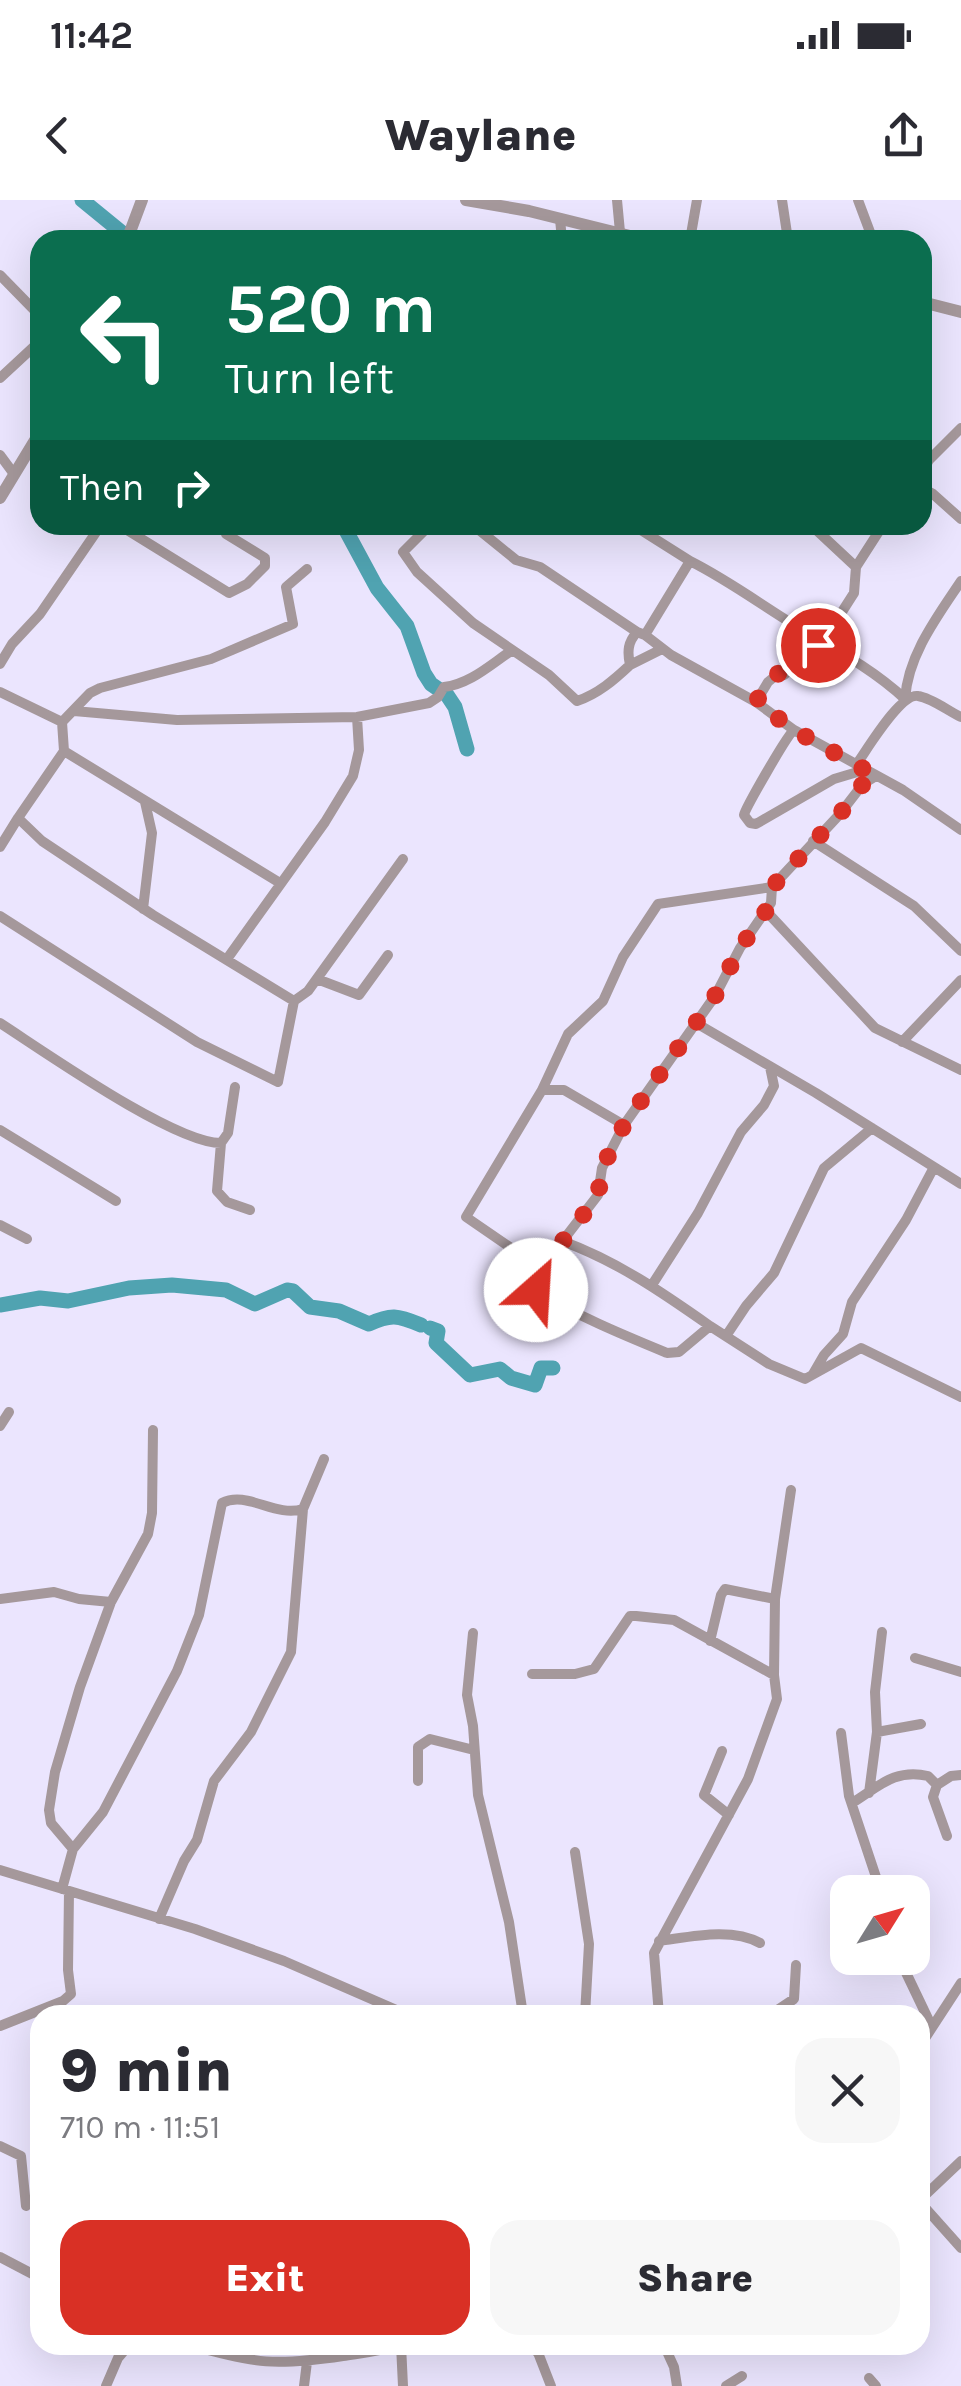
<!DOCTYPE html>
<html lang="en">
<head>
<meta charset="utf-8">
<style>
	body { margin:0; font-family:Karla,sans-serif; background:#f7f7f7; color:#2b2b33; height:100vh; display:flex; flex-direction:column; font-size:38px; white-space:nowrap }
	* { box-sizing:border-box; margin:0 }
	p { font-size:32px; color:#7c7c81 }
	.icon { flex:none; width:55px; height:55px; fill:none; stroke:currentColor; stroke-width:2; stroke-linecap:round; stroke-linejoin:round }
	.map { position:relative; flex:1; overflow:hidden }
	.drawer { position:absolute; left:30px; top:1805px; width:900px; height:350px; display:flex; flex-direction:column; background:#fff; border-radius:30px; box-shadow:0 10px 40px #0002 }
	.drawer>* { flex:none }
	.top-card { position:absolute; left:30px; top:30px; width:902px; height:305px; border-radius:30px; box-shadow:0 10px 40px #0002; background:#0b6e4f; color:#fff; overflow:hidden }
	.needle { width:65px; rotate:53deg }
	.controls { position:absolute; left:830px; top:1675px; display:grid; gap:20px }
	.controls a { display:grid; place-items:center; width:100px; height:100px; border-radius:20px; background:#fff; box-shadow:0 10px 40px #0002; font-size:50px }
	.pin { position:absolute; display:grid; place-items:center; width:85px; height:85px; color:#fff; margin:-42px; border:5px solid #fff; border-radius:50%; box-shadow:0 2px 10px #0007 }
	.me { position:absolute; width:110px; margin:-55px; rotate:26deg; stroke-linejoin:round; filter:drop-shadow(0 0 8px #0008) }
	.turn { display:flex; align-items:center; gap:35px; height:210px; padding:0 30px; font-size:45px }
	.turn .icon { width:130px; height:130px; stroke-width:2.5 }
	.turn b { display:block; font-size:70px; line-height:85px }
	.then { display:flex; align-items:center; height:95px; padding:0 30px; background:#0003; gap:20px; font-size:38px }
	.round { display:grid; place-items:center; flex:none; width:105px; height:105px; border-radius:30px; background:#f7f7f7 }
	.head { display:flex; align-items:center; justify-content:space-between; height:170px; padding:0 30px }
	h1 { font-size:60px; font-weight:800; line-height:75px }
	.button { display:flex; gap:20px; margin-top:auto; padding:20px 30px }
	.button a { flex:1; height:115px; border-radius:30px; background:#d93025; color:#fff; font-size:40px; font-weight:800; line-height:115px; text-align:center }
	.button a+a { background:#f7f7f7; color:#2b2b33 }
	.status { display:flex; justify-content:space-between; align-items:center; height:70px; padding:0 50px; background:#fff; direction:ltr }
	.status svg { height:28px; fill:currentColor }
	header { display:flex; justify-content:space-between; align-items:center; height:130px; padding:0 30px; background:#fff; font-size:45px; font-weight:800 }
	.map>svg:first-child { display:block }
	.lines { fill:none; stroke-linecap:round; stroke-linejoin:round }
	.river { stroke:#50a3b1; stroke-width:15 }
	.minor { stroke:#a5989b; stroke-width:10 }
	.tertiary { stroke:#a5989b; stroke-width:12 }
	.route { stroke:#d93025; stroke-width:18; stroke-dasharray:0 32.4 }
</style>
</head>
<body>
<div class="status"><b>11:42</b><svg viewBox="0 0 49 12"><path d="M0 12V9h3v3zM5 12V6h3v6zM10 12V3h3v9zM15 12V0h3v12zM26 1h20v11H26zM47 4h2v5h-2z"/></svg></div>
<header><svg class="icon" aria-label="back" viewBox="0 0 24 24"><path d="M15 5l-7 7 7 7"/></svg>Waylane<svg class="icon" aria-label="share" viewBox="0 0 24 24"><path d="M12 15V3M7 8l5-5 5 5M5 13v7h14v-7"/></svg></header>
<div class="map">
<svg width="961" height="2186" viewBox="0 0 961 2186">
	<rect width="100%" height="100%" fill="#ebe5fe"/>
	<g class="lines">
		<path class="river" d="M 82,0 L 131,40
			M 343,325 L 377,388 L 407,426 L 424,473 L 431,484 L 447,495 L 455,507 L 467,549
			M 0,1105 L 40,1098 L 68,1101 L 129,1088 L 172,1085 L 226,1090 L 255,1104 L 287,1090 L 293,1091 L 310,1107 L 339,1111 L 369,1124 C 391,1114 397,1115 421,1125
			M 430,1128 L 438,1131 L 436,1143 L 470,1175 L 500,1169 L 511,1178 L 535,1185 L 541,1168 L 553,1168"/>
		<path class="minor" d="M 617,0 L 620,32
			M 782,0 L 788,40
			M 858,0 L 873,40
			M 560,19 L 562,40
			M 690,40 L 697,0
			M 0,75 L 40,116
			M 0,178 L 40,141
			M 0,255 L 14,274
			M 922,273 L 929,260 L 961,228
			M 922,288 L 933,294 L 961,319
			M 119,325 L 229,393 L 247,384 L 265,366 L 265,358 L 226,334
			M 430,325 L 403,352 L 417,372 L 473,423 L 549,475 L 577,501 C 598,494 614,480 630,465 C 627,451 628,442 637,432 L 645,435
			M 473,325 L 516,360 L 540,367 L 637,432
			M 633,325 L 690,361 L 645,435 L 671,455 L 756,502 L 794,530 L 903,590 L 961,630
			M 811,325 L 856,367
			M 690,361 C 728,380 760,404 796,426 C 833,448 873,469 905,499
			M 0,464 L 12,444 L 40,414 L 101,325
			M 630,465 L 662,449
			M 0,492 L 62,522 L 90,493 L 100,488 L 211,459 L 293,424 L 286,387 L 307,369
			M 905,499 C 908,455 937,417 961,381
			M 756,502 L 768,482 L 779,473 L 784,475 L 824,440 L 854,393 L 856,367 L 883,325
			M 74,511 L 177,520 L 357,517 L 429,503 L 438,497 L 444,487 C 470,484 490,465 511,451
			M 62,522 L 64,551 L 18,618 L 42,641 L 153,715 L 294,801 L 308,791 L 403,659
			M 794,530 C 787,535 745,609 744,615 L 750,623 L 756,624 L 834,579 L 864,570
			M 64,551 L 280,683
			M 856,565 C 867,550 900,493 918,496 C 932,498 948,511 961,517
			M 813,641 L 914,706 L 961,751
			M 0,647 L 18,618
			M 143,709 L 152,633 L 145,602
			M 766,711 L 875,828 L 961,870
			M 0,716 L 197,842 L 278,882 L 294,801
			M 227,759 L 325,622 L 353,576 L 359,550 L 357,517
			M 317,779 L 359,795 L 388,755
			M 0,823 C 45,852 174,943 221,943 L 228,933 L 235,887
			M 696,823 L 816,893 L 961,984
			M 902,842 L 961,780
			M 542,890 L 568,834 L 603,801 L 623,757 L 658,704 L 772,687
			M 624,925 L 564,890 L 542,890 L 466,1017 L 517,1052 L 533,1070 L 544,1065 L 598,995 L 602,968 L 624,925 L 715,796 L 740,748 L 771,703 L 772,687 L 839,615 L 863,584 L 876,576
			M 0,930 L 116,1001
			M 221,943 L 217,991 L 227,1002 L 250,1010
			M 0,1025 L 27,1039
			M 562,1041 C 617,1061 663,1093 710,1126
			M 533,1070 L 535,1090 C 577,1116 621,1134 667,1153 L 679,1152 L 710,1126 L 769,1164 L 805,1179 L 861,1148 L 961,1197
			M 652,1085 L 698,1013 L 741,932 L 764,905 L 774,886 L 770,867
			M 726,1136 L 746,1106 L 774,1073 L 824,968 L 872,928
			M 813,1174 L 824,1155 L 843,1134 L 852,1102 L 906,1020 L 933,969
			M 0,1226 L 9,1212
			M 0,1399 L 54,1392 L 79,1399 L 111,1402
			M 473,1433 L 467,1495 L 473,1526 L 478,1595 L 509,1722 L 523,1815
			M 710,1441 L 721,1395 L 725,1389 L 775,1399
			M 915,1458 L 961,1472
			M 532,1474 L 575,1474 L 594,1469 L 630,1416 L 636,1416 L 674,1420 L 774,1475
			M 877,1532 L 921,1524
			M 841,1533 L 849,1596 L 881,1692
			M 722,1551 L 704,1595 L 729,1615
			M 418,1581 L 418,1547 L 430,1539 L 474,1550
			M 869,1593 L 877,1532 L 875,1492 L 882,1432
			M 852,1603 C 878,1587 895,1568 928,1576 L 937,1585
			M 947,1636 L 933,1597 L 937,1585 L 951,1576 L 961,1575
			M 73,1649 L 51,1623 L 49,1610 L 55,1572 L 80,1487 L 111,1402 L 148,1334 L 152,1313 L 153,1230
			M 575,1652 L 589,1744 L 585,1815
			M 0,1670 L 195,1729 L 284,1761 L 408,1815
			M 62,1689 L 73,1649 L 103,1612 L 177,1471 L 199,1415 L 222,1303 C 247,1290 275,1318 303,1309 L 324,1259
			M 159,1719 L 184,1661 L 197,1640 L 214,1581 L 251,1532 L 291,1452 L 303,1309
			M 659,1741 C 690,1737 731,1727 760,1743
			M 899,1758 L 932,1827
			M 659,1815 L 654,1753 L 748,1579 L 777,1499 L 774,1475 L 775,1399 L 791,1290
			M 770,1815 L 794,1799 L 796,1765
			M 0,1826 L 63,1801 L 71,1794 L 68,1770 L 69,1691
			M 920,1846 L 961,1783
			M 0,1946 L 21,1956 L 26,2006
			M 920,2000 L 961,1961
			M 920,2002 L 961,2048
			M 0,2057 L 40,2078
			M 190,2145 C 256,2164 276,2166 343,2156 C 362,2153 378,2152 397,2145
			M 401,2145 L 403,2186
			M 535,2145 L 551,2186
			M 664,2145 L 674,2167 L 677,2186
			M 537,2152 L 556,2145
			M 869,2178 L 876,2186
			M 106,2186 L 118,2158 L 129,2145
			M 304,2186 L 307,2162
			M 726,2186 L 742,2176"/>
		<path class="tertiary" d="M 466,0 L 529,11 L 646,40
			M 127,40 L 142,0
			M 922,102 L 961,112
			M 0,298 L 40,232"/>
	</g>
	<g class="lines">
		<path class="route" d="M 536,1090 L 532,1070 L 544,1065 L 598,996 L 602,968 L 624,925 L 715,796 L 740,748 L 766,711 L 772,687 L 839,615 L 863,584 L 876,576 L 794,530 L 756,502 L 768,482 L 779,473 L 784,475 L 818,445"/>
	</g>
</svg>
<div class="controls">
<a><svg class="needle" viewBox="-14 -14 28 28"><path d="M0-13l5 13h-10z" fill="#e53935"/><path d="M0 13l5-13h-10z" fill="#7c7c81"/></svg></a>
</div>
<div class="pin" style="left:818px;top:445px;background:#d93025"><svg class="icon" aria-label="arrive" viewBox="0 0 24 24"><path d="M6 21V4h12l-3 4 3 4H6"/></svg></div>
<svg class="me" style="left:536px;top:1090px" viewBox="-20 -20 40 40"><circle r="19" fill="#fff"/><path d="M0-13L10 11 0 6-10 11z" fill="#d93025"/></svg>
<div class="top-card">
<div class="turn"><svg class="icon" aria-label="left" viewBox="0 0 24 24"><path d="M17 20v-9H6M10 6l-5 5 5 5"/></svg><div><b>520 m</b>Turn left</div></div>
<div class="then">Then<svg class="icon" aria-label="right" viewBox="0 0 24 24"><path d="M7 20v-9h11M14 6l5 5-5 5"/></svg></div>
</div>
<section class="drawer">
<div class="head"><div><h1>9 min</h1><p>710 m · 11:51</p></div><a class="round"><svg class="icon" aria-label="close" viewBox="0 0 24 24"><path d="M6 6l12 12M18 6L6 18"/></svg></a></div>
<div class="button"><a>Exit</a><a>Share</a></div>
</section>
</div>
</body>
</html>
